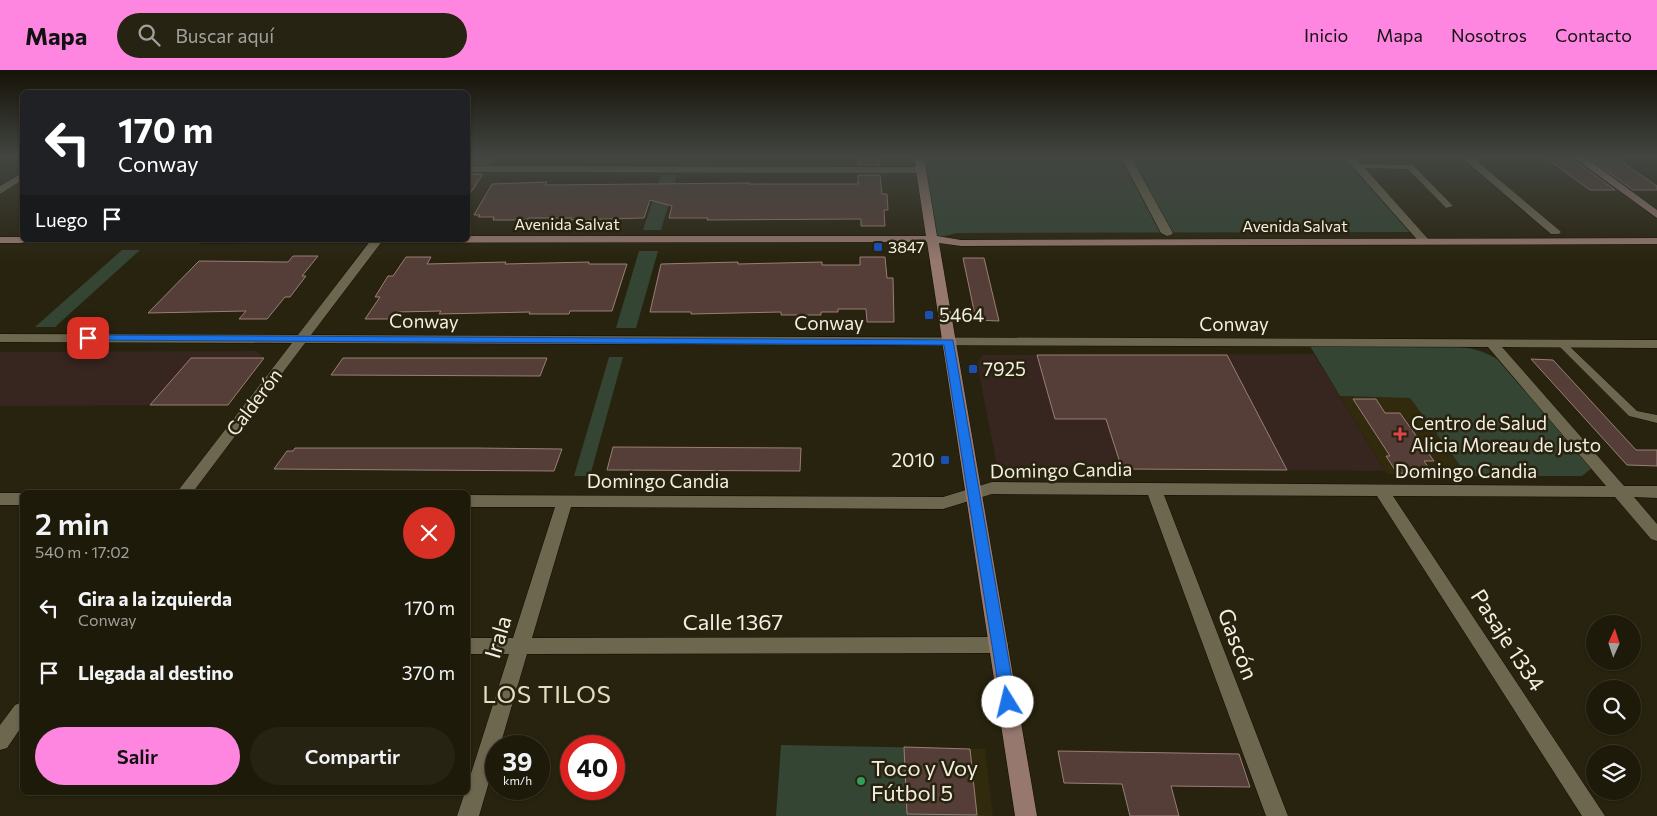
<!DOCTYPE html>
<html lang="es">
<head>
<meta charset="utf-8">
<style>
	body { margin:0; font-family:Commissioner,sans-serif; background:#262313; color:#f1f3f6; height:100vh; display:flex; flex-direction:column; font-size:19px; white-space:nowrap }
	* { box-sizing:border-box; margin:0 }
	p { font-size:16px; color:#a1a19c }
	.icon { flex:none; width:28px; height:28px; fill:none; stroke:currentColor; stroke-width:2; stroke-linecap:round; stroke-linejoin:round }
	.map { position:relative; flex:1; overflow:hidden }
	.panel { position:absolute; left:20px; top:420px; width:450px; height:305px; display:flex; flex-direction:column; background:#1e1a0a; border-radius:8px; box-shadow:0 1px 4px #0004,0 0 0 1px #3c382b }
	.panel>* { flex:none }
	.hud { position:absolute; left:20px; top:20px; width:450px; height:152px; border-radius:8px; box-shadow:0 1px 4px #0004,0 0 0 1px #3c382b; background:#202124; color:#fff; overflow:hidden }
	.needle { width:32px; rotate:3deg }
	.fabs { position:absolute; left:1586px; top:545px; display:grid; gap:10px }
	.fabs a { display:grid; place-items:center; width:55px; height:55px; border-radius:50%; background:#1e1a0a; box-shadow:0 1px 4px #0004,0 0 0 1px #3c382b; font-size:25px }
	.speed { position:absolute; left:485px; top:665px; display:flex; gap:10px; font-size:25px; font-weight:700; text-align:center }
	.speed>* { display:grid; place-content:center; width:65px; height:65px; border-radius:50%; background:#1e1a0a; box-shadow:0 1px 4px #0004,0 0 0 1px #3c382b; line-height:1 }
	.speed small { font-size:12px; font-weight:400 }
	.speed .limit { border:8px solid #d22; background:#fff; color:#111 }
	.pin { position:absolute; display:grid; place-items:center; width:42px; height:42px; color:#fff; margin:-21px; border-radius:10px; box-shadow:0 2px 8px #0006 }
	.me { position:absolute; width:55px; margin:-28px; rotate:351deg; stroke-linejoin:round; filter:drop-shadow(0 0 4px #0008) }
	.turn { display:flex; align-items:center; gap:18px; height:105px; padding:0 15px; font-size:22px }
	.turn .icon { width:65px; height:65px; stroke-width:2.5 }
	.turn b { display:block; font-size:35px; line-height:42px }
	.then { display:flex; align-items:center; height:48px; padding:0 15px; background:#0003; gap:10px; font-size:19px }
	.round { display:grid; place-items:center; flex:none; width:52px; height:52px; border-radius:26px; background:#262313 }
	.headline { display:flex; align-items:center; justify-content:space-between; height:85px; padding:0 15px }
	h1 { font-size:30px; font-weight:600; line-height:38px }
	.button { display:flex; gap:10px; margin-top:auto; padding:10px 15px }
	.button a { flex:1; height:58px; border-radius:30px; background:#fe86e1; color:#111; font-size:20px; font-weight:600; line-height:58px; text-align:center }
	.button a+a { background:#262313; color:#f1f3f6 }
	ul { padding:0; list-style:none }
	li { display:flex; align-items:center; gap:15px; height:65px; padding:0 15px }
	li div { flex:1 }
	li b { display:block; font-size:19px }
	li em { font-style:normal }
	header { display:flex; align-items:center; gap:30px; box-sizing:border-box; height:70px; padding:0 25px; background:#fe86e1; color:#111 }
	header strong { font-size:24px }
	nav { display:flex; gap:28px; margin-inline-start:auto; font-size:18px }
	.search { width:350px; height:45px; background:#262313; display:flex; align-items:center; gap:12px; box-sizing:border-box; padding:0 18px; border-radius:28px; color:#a1a19c; font-size:19px }
	.map>svg:first-child { display:block }
	.built { fill:#312a0d }
	.industrial { fill:#37251f }
	.green { fill:#354534 }
	.building { fill:#563e38; stroke:#997e77 }
	.lines { fill:none; stroke-linecap:round; stroke-linejoin:round }
	.lane-casing { stroke:#110c00; stroke-width:1 }
	.street-casing { stroke:#110c00; stroke-width:1 }
	.secondary-casing { stroke:#110c00; stroke-width:1 }
	.lane { fill:#6d6750; fill-rule:evenodd }
	.street { fill:#6d6750; fill-rule:evenodd }
	.secondary { fill:#96786e; fill-rule:evenodd }
	.route { fill:#1a73e8; stroke:#114b97 }
	.transit-dot { fill:#1a4fb4; stroke:#28230e; stroke-width:2 }
	.health-dot { fill:#e0444e; stroke:#28230e; stroke-width:2 }
	.leisure-dot { fill:#2e9e5b; stroke:#28230e; stroke-width:2 }
	.labels { text-anchor:middle; stroke-width:5; stroke-linejoin:round; paint-order:stroke }
	.far-street-label { font-size:16px; fill:#f3efe2; stroke:#28230e }
	.far-poi-label { font-size:16px; fill:#f3efe2; stroke:#28230e; text-anchor:start }
	.poi-label { font-size:19px; fill:#f3efe2; stroke:#28230e; text-anchor:start }
	.street-label { font-size:19px; fill:#f3efe2; stroke:#28230e }
	.near-street-label { font-size:22px; fill:#f3efe2; stroke:#28230e }
	.near-poi-label { font-size:22px; fill:#f3efe2; stroke:#28230e; text-anchor:start }
	.near-neighbourhood-label { font-size:24px; letter-spacing:1px; fill:#e5dec4; stroke:#28230e }
</style>
</head>
<body>
<header>
<strong>Mapa</strong>
<div class="search"><svg class="icon" aria-label="search" viewBox="0 0 24 24"><circle cx="10" cy="10" r="6"/><path d="M15 15l6 6"/></svg>Buscar aquí</div>
<nav><a>Inicio</a><a>Mapa</a><a>Nosotros</a><a>Contacto</a></nav>
</header>
<div class="map">
<svg width="1657" height="746" viewBox="0 0 1657 746">
	<rect width="100%" height="100%" fill="#28230e"/>
	<path class="built" d="M 1340,326 L 1410,328 L 1468,406 L 1387,404 Z
		M 940,678 L 985,679 L 993,746 L 945,745 Z"/>
	<path class="industrial" d="M 256,281 L 264,288 L 228,335 L 0,336 L 0,282 Z
		M 1314,284 L 1385,401 L 1007,397 L 996,391 L 977,293 L 983,285 Z"/>
	<path class="green" d="M 919,87 L 1349,87 L 1415,162 L 957,163 L 933,169 Z
		M 661,105 L 677,105 L 661,160 L 643,160 Z
		M 122,180 L 140,180 L 55,257 L 35,257 Z
		M 639,181 L 658,181 L 636,258 L 616,258 Z
		M 1310,276 L 1458,277 C 1473,278 1484,281 1497,289 L 1592,398 L 1582,406 L 1468,406 L 1410,328 L 1340,326 Z
		M 609,287 L 623,287 L 590,406 L 574,406 Z
		M 781,675 L 940,678 L 945,744 L 993,746 L 776,746 Z"/>
	<path class="building" d="M 472,88 L 489,88 L 493,89 L 489,94 L 468,94 Z
		M 1546,88 L 1571,88 L 1615,120 L 1590,120 Z
		M 1589,88 L 1616,88 L 1657,116 L 1657,120 L 1633,120 Z
		M 858,89 L 879,89 L 880,95 L 858,95 Z
		M 468,104 L 483,104 L 468,127 Z
		M 858,105 L 880,105 L 882,124 L 887,124 L 888,140 L 884,140 L 885,156 L 861,156 L 861,149 L 707,150 L 708,148 L 669,148 L 672,136 L 650,130 L 644,148 L 571,150 L 572,148 L 528,148 L 527,150 L 493,150 L 494,147 L 478,147 L 480,145 L 474,145 L 492,114 L 547,112 L 545,115 L 750,113 L 749,114 L 858,114 Z
		M 293,186 L 318,186 L 302,206 L 306,206 L 290,227 L 285,227 L 267,249 L 239,249 L 246,241 L 148,243 L 199,191 L 288,192 Z
		M 406,187 L 431,187 L 427,194 L 506,192 L 505,194 L 589,192 L 589,194 L 627,194 L 612,241 L 570,241 L 569,244 L 529,244 L 530,242 L 439,244 L 441,241 L 397,242 L 392,249 L 365,249 L 380,227 L 375,227 L 388,206 L 393,206 Z
		M 860,187 L 885,187 L 887,208 L 893,208 L 894,252 L 867,252 L 866,239 L 838,239 L 838,242 L 821,242 L 821,245 L 781,245 L 781,242 L 691,244 L 691,242 L 650,242 L 661,194 L 738,192 L 738,194 L 822,192 L 822,195 L 860,195 Z
		M 963,188 L 984,188 L 999,251 L 976,250 Z
		M 1037,285 L 1227,285 L 1287,400 L 1122,399 L 1106,349 L 1055,349 Z
		M 191,288 L 264,288 L 228,335 L 150,335 Z
		M 343,288 L 547,288 L 540,306 L 331,305 Z
		M 1531,289 L 1553,290 L 1636,380 L 1657,380 L 1657,396 L 1627,395 Z
		M 1353,329 L 1376,329 L 1385,343 L 1400,343 L 1434,391 L 1424,391 L 1433,404 L 1397,403 L 1386,386 L 1390,386 Z
		M 613,377 L 801,378 L 800,401 L 607,400 Z
		M 295,378 L 476,378 L 562,379 L 554,401 L 274,399 L 287,381 L 293,381 Z
		M 904,677 L 970,679 L 977,745 L 907,744 Z
		M 1058,681 L 1239,684 L 1250,717 L 1171,716 L 1179,746 L 1130,746 L 1122,714 L 1064,713 Z"/>
	<g class="lines">
		<g class="lane-casing">
			<path id="lane" d="M 1354,94 L 1413,95 L 1453,136 L 1446,138 L 1408,99 L 1357,98 L 1354,98 Z
				M 1562,271 L 1565,272 L 1637,341 L 1657,345 L 1657,353 L 1629,346 L 1557,274 Z"/>
		</g>
		<g class="street-casing">
			<path id="street" d="M 1121,87 L 1131,87 L 1173,163 L 1171,165 L 1167,166 L 1161,163 Z
				M 1344,87 L 1355,87 L 1429,170 L 1431,172 L 1429,174 L 1421,174 Z
				M 1461,87 L 1472,87 L 1559,160 L 1561,162 L 1559,164 L 1551,164 Z
				M 468,96 L 921,97 L 926,100 L 921,103 L 468,102 Z
				M 22,103 L 22,110 L 0,124 L 0,116 Z
				M 371,170 L 383,170 L 311,265 L 1657,270 L 1657,278 L 1502,277 L 1624,416 L 1657,416 L 1657,428 L 1634,427 L 1657,454 L 1657,471 L 1651,469 L 1615,427 L 1393,426 L 1605,746 L 1582,746 L 1377,426 L 1164,425 L 1288,746 L 1266,746 L 1148,425 L 992,424 L 943,439 L 571,437 L 532,568 L 999,567 L 1006,569 L 1008,575 L 1006,581 L 999,583 L 527,584 L 500,676 L 496,676 L 496,688 L 479,746 L 457,746 L 465,722 L 468,722 L 468,713 L 509,584 L 468,584 L 468,568 L 513,568 L 555,437 L 468,437 L 468,425 L 943,427 L 992,412 L 1606,416 L 1488,277 L 305,273 L 193,422 L 177,422 L 292,273 L 0,272 L 0,264 L 298,265 Z
				M 0,423 L 22,423 L 22,435 L 0,435 Z
				M 22,632 L 22,656 L 7,678 L 0,680 L 0,655 L 15,635 Z"/>
		</g>
		<g class="secondary-casing">
			<path id="secondary" d="M 914,87 L 924,87 L 937,166 L 961,170 L 1657,168 L 1657,174 L 961,176 L 939,173 L 1037,746 L 1015,746 L 927,172 L 201,173 L 195,170 L 468,170 L 468,166 L 926,166 Z
				M 1573,87 L 1585,87 L 1657,140 L 1657,148 Z
				M 0,167 L 22,167 L 22,170 L 28,170 L 22,173 L 0,173 Z"/>
		</g>
		<use href="#lane" class="lane"/>
		<use href="#street" class="street"/>
		<use href="#secondary" class="secondary"/>
	</g>
	<linearGradient id="sky" x2="0" y2="1"><stop stop-color="#161308"/><stop offset="0.45" stop-color="#424541"/><stop offset="1" stop-color="#424541" stop-opacity="0"/></linearGradient>
	<rect width="1657" height="192" fill="url(#sky)"/>
	<path class="route" d="M 88,265 L 953,270 L 1016,632 L 1014,637 L 1008,639 L 1003,637 L 1001,632 L 944,275 L 84,270 L 83,268 Z"/>
	<g class="transit-dot">
		<rect x="873" y="172" width="10" height="10" rx="2.5"/>
		<rect x="924" y="240" width="10" height="10" rx="2.5"/>
		<rect x="968" y="294" width="10" height="10" rx="2.5"/>
		<rect x="940" y="385" width="10" height="10" rx="2.5"/>
	</g>
	<path class="health-dot" d="M1397.5 356.5h5v5h5v5h-5v5h-5v-5h-5v-5h5z"/>
	<circle class="leisure-dot" cx="861" cy="711" r="5"/>
	<g class="labels">
		<g class="far-street-label">
			<text x="567" y="160">Avenida Salvat</text>
			<text x="1295" y="162">Avenida Salvat</text>
		</g>
		<g class="far-poi-label">
			<text x="888" y="183">3847</text>
		</g>
		<g class="poi-label">
			<text x="939" y="252">5464</text>
			<text x="983" y="306">7925</text>
			<text x="1411" y="360">Centro de Salud<tspan x="1411" dy="22">Alicia Moreau de Justo</tspan></text>
			<text x="935" y="397" text-anchor="end">2010</text>
		</g>
		<g class="street-label">
			<text transform="translate(424 251) rotate(1)" y="7">Conway</text>
			<text x="829" y="260">Conway</text>
			<text x="1234" y="261">Conway</text>
			<text transform="translate(254 332) rotate(-53)" y="7">Calderón</text>
			<text transform="translate(1061 400) rotate(-1)" y="7">Domingo Candia</text>
			<text x="1466" y="408">Domingo Candia</text>
			<text x="658" y="418">Domingo Candia</text>
		</g>
		<g class="near-street-label">
			<text x="733" y="560">Calle 1367</text>
			<text transform="translate(498 567) rotate(-73)" y="8">Irala</text>
			<text transform="translate(1508 570) rotate(57)" y="8">Pasaje 1334</text>
			<text transform="translate(1238 574) rotate(69)" y="8">Gascón</text>
		</g>
		<g class="near-poi-label">
			<text x="871" y="706">Toco y Voy<tspan x="871" dy="25">Fútbol 5</tspan></text>
		</g>
		<g class="near-neighbourhood-label">
			<text x="547" y="633">LOS TILOS</text>
		</g>
	</g>
</svg>
<div class="fabs">
<a><svg class="needle" viewBox="-14 -14 28 28"><path d="M0-13l5 13h-10z" fill="#e53935"/><path d="M0 13l5-13h-10z" fill="#a1a19c"/></svg></a>
<a><svg class="icon" aria-label="search" viewBox="0 0 24 24"><circle cx="10" cy="10" r="6"/><path d="M15 15l6 6"/></svg></a>
<a><svg class="icon" aria-label="layers" viewBox="0 0 24 24"><path d="M12 4l9 5-9 5-9-5zM3 14l9 5 9-5"/></svg></a>
</div>
<div class="speed"><div>39<small>km/h</small></div><div class="limit">40</div></div>
<div class="pin" style="left:88px;top:268px;background:#d93025"><svg class="icon" aria-label="arrive" viewBox="0 0 24 24"><path d="M6 21V4h12l-3 4 3 4H6"/></svg></div>
<svg class="me" style="left:1008px;top:632px" viewBox="-20 -20 40 40"><circle r="19" fill="#fff"/><path d="M0-13L10 11 0 6-10 11z" fill="#1a73e8"/></svg>
<div class="hud">
<div class="turn"><svg class="icon" aria-label="left" viewBox="0 0 24 24"><path d="M17 20v-9H6M10 6l-5 5 5 5"/></svg><div><b>170 m</b>Conway</div></div>
<div class="then">Luego<svg class="icon" aria-label="arrive" viewBox="0 0 24 24"><path d="M6 21V4h12l-3 4 3 4H6"/></svg></div>
</div>
<section class="panel">
<div class="headline"><div><h1>2 min</h1><p>540 m · 17:02</p></div><a class="round" style="background:#d93025;color:#fff"><svg class="icon" aria-label="close" viewBox="0 0 24 24"><path d="M6 6l12 12M18 6L6 18"/></svg></a></div>
<ul>
<li><svg class="icon" aria-label="left" viewBox="0 0 24 24"><path d="M17 20v-9H6M10 6l-5 5 5 5"/></svg><div><b>Gira a la izquierda</b><p>Conway</p></div><em>170 m</em></li>
<li><svg class="icon" aria-label="arrive" viewBox="0 0 24 24"><path d="M6 21V4h12l-3 4 3 4H6"/></svg><div><b>Llegada al destino</b></div><em>370 m</em></li>
</ul>
<div class="button"><a>Salir</a><a>Compartir</a></div>
</section>
</div>
</body>
</html>
